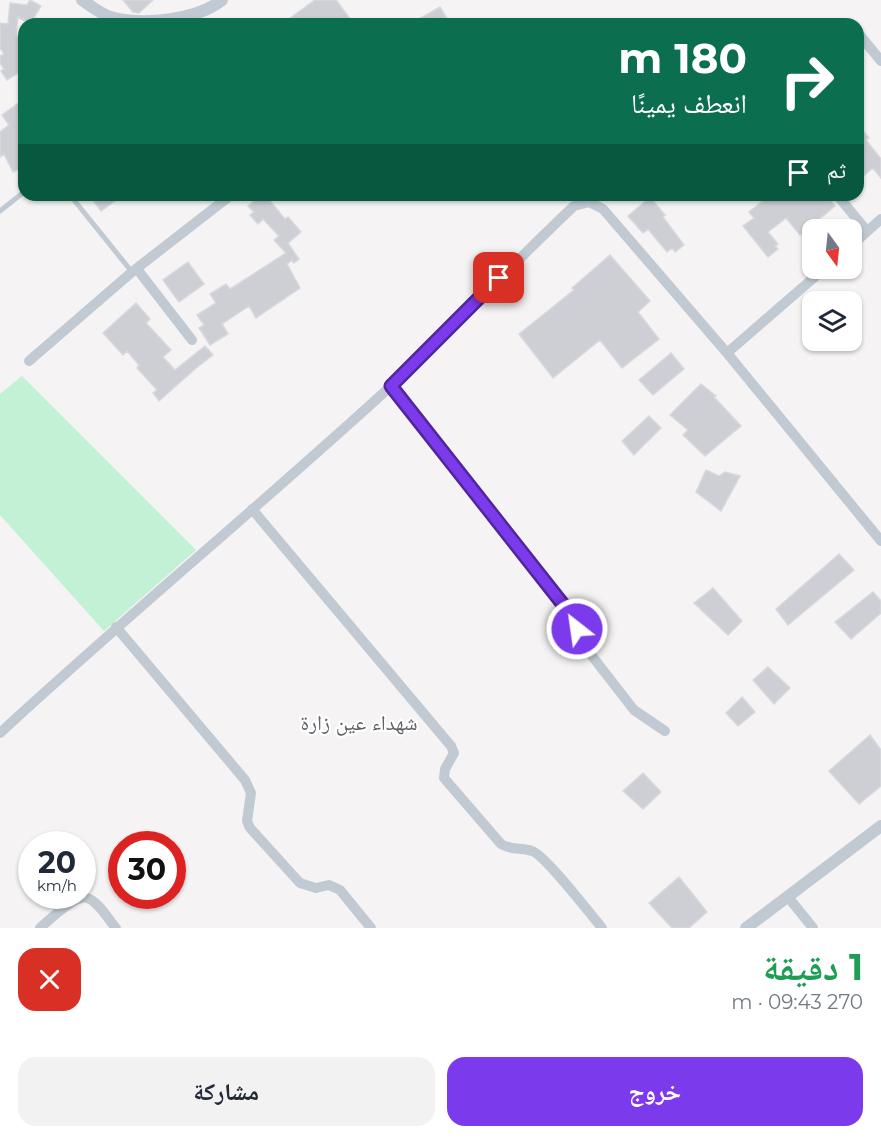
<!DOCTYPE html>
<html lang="ar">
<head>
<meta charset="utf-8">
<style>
	body { margin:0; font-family:Montserrat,"Noto Naskh Arabic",sans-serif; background:#f2f2f3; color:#1f2937; direction:rtl; height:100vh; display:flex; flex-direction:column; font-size:22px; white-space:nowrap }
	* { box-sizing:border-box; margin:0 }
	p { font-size:20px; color:#747a83 }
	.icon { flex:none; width:33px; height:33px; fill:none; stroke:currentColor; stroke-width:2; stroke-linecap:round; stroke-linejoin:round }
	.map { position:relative; height:928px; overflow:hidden; direction:ltr }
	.details { display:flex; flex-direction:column; background:#fff; flex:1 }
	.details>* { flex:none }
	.top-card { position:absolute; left:18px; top:18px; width:846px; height:183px; border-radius:18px; box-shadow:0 2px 4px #0004; direction:rtl; background:#0b6e4f; color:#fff; overflow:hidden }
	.needle { width:39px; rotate:165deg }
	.fabs { position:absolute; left:802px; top:219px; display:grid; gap:12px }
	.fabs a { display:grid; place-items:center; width:60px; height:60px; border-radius:12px; background:#fff; box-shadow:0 2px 4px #0004; font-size:30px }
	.speed { position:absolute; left:18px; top:831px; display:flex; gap:12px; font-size:30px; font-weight:700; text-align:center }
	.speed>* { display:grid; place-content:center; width:78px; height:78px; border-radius:50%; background:#fff; box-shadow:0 2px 4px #0004; line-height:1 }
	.speed small { font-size:15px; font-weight:400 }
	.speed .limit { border:9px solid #d22; background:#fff; color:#111 }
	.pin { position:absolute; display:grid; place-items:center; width:51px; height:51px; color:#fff; margin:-26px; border-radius:12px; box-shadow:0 3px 9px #0006 }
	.me { position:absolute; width:66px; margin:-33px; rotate:330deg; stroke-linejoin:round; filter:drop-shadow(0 0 4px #0008) }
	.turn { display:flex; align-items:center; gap:21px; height:126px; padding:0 18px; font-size:27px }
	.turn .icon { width:78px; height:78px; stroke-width:2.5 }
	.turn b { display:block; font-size:42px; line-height:51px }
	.then { display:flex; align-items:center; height:57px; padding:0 18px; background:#0003; gap:12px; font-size:22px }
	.round { display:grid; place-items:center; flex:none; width:63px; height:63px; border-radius:18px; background:#f2f2f3 }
	.head { display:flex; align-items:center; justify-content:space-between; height:102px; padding:0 18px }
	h1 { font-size:36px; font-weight:700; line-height:45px; color:#1e9e55 }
	.button { display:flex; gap:12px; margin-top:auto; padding:12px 18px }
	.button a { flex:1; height:69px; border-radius:18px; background:#7c3aed; color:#fff; font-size:24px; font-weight:700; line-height:69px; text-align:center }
	.button a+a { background:#f2f2f3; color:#1f2937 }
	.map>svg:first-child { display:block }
	.green { fill:#c3f1d5 }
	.building { fill:#cdcfd5; stroke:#d7d9de; stroke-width:1.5 }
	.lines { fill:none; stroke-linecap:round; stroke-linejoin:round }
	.service { stroke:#c1cad2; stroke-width:5 }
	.minor { stroke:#c1cad2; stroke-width:10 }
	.tertiary { stroke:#c1cad2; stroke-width:12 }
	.route-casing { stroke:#51269a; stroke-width:15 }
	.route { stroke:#7c3aed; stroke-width:10 }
	.labels { text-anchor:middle; stroke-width:4.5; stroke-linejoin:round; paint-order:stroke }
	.quarter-label { font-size:21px; fill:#5f6368; stroke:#fff }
</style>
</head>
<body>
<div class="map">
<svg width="881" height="928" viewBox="0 0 881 928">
	<rect width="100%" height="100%" fill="#f5f3f3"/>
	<path class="green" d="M 22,376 L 196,550 L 104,631 L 0,515 L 0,394 Z"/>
	<path class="building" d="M 30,0 L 41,6 L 30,24 L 18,17 L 16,35 L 24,47 L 24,69 L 7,80 L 1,71 L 4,69 L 0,63 L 0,56 L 4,54 L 0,48 L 0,23 L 8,24 L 10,3 L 27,5 Z
		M 123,0 L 153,0 L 139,13 L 133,12 Z
		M 315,0 L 336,0 L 354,24 L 282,24 Z
		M 440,7 L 450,24 L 410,24 Z
		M 20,102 L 24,108 L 24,167 L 13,172 L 4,154 L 0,157 L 0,132 L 9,125 L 2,115 Z
		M 858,124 L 869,138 L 866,140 L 881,159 L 881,178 L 873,168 L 858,180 Z
		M 89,195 L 123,195 L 101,211 Z
		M 261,195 L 265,195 L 285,219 L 288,217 L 301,232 L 288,243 L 299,259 L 294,263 L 292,260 L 287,264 L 300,288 L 256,318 L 249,306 L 222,324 L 228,334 L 210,345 L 199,328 L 204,325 L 197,315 L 216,303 L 210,294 L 226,284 L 230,289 L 286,253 L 274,240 L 279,236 L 263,219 L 258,224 L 250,215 L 254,212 L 248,206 Z
		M 770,195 L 827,195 L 835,206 L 800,235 L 786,218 L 768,232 L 778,244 L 775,246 L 778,249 L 768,257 L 743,226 L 754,218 L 749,212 Z
		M 650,197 L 665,215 L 663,217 L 684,245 L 675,252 L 672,248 L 667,252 L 648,229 L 643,233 L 628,216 Z
		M 610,255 L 650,301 L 638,312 L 659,339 L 622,368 L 600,340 L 553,378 L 519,334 L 574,290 L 572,288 Z
		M 188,262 L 204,284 L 179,302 L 163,280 Z
		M 136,303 L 150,319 L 146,323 L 171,350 L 163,357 L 175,370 L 205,346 L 213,355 L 195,369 L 159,401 L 153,393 L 157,390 L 137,368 L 139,365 L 127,351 L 123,355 L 103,333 Z
		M 671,353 L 684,369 L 653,395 L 639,380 Z
		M 701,384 L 716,396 L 714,397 L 741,426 L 705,456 L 683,435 L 688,430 L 670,415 Z
		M 649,416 L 661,428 L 634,455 L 622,441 Z
		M 706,470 L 719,476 L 725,472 L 740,476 L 721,511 L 696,492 Z
		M 839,554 L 854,570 L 788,625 L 776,609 Z
		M 713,588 L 742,621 L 728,635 L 694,603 Z
		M 873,592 L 881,601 L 881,613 L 851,639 L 835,622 Z
		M 768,667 L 790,688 L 774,704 L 753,680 Z
		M 742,697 L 755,712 L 738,726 L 726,713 Z
		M 870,735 L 881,750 L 881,786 L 859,804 L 829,771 Z
		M 643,773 L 661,792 L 643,809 L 623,791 Z
		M 679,877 L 707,912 L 689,928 L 672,928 L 649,903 Z"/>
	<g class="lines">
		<path class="service" d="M 70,195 L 132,272
			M 0,211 L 24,192"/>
		<path class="minor" d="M 858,33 L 881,61
			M 837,195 L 867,231
			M 852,245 L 881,219
			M 137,269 L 192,340
			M 727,353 L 825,268
			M 29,361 L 132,272 L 231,195
			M 391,385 L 569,612 L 585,647 L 634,710 L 665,731
			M 252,509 L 451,746 L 454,753 L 445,769 L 444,778 L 501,844 C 513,851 520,847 532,851 C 545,855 591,915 602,928
			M 116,627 L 245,780 L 251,793 L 247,821 L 250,828 L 300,883 L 316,888 L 329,885 L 340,890 L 371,928
			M 0,733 C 128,615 262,504 390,387 C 453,328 511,265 574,206 L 589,202 L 603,209 L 727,353 L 881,541
			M 788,897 L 813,928
			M 40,928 C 48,921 76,894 87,898 C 98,901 108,919 116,928"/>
		<path class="tertiary" d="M 82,0 C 91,6 103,16 114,18 C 145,25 197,20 222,0
			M 746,928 L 881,826"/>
	</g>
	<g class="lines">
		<g class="route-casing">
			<path id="route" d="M 499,278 L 391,386 L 569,612 L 577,629"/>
		</g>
		<use href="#route" class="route"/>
	</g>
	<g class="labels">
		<g class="quarter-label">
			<text x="359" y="730">شهداء عين زارة</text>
		</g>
	</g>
</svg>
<div class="fabs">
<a><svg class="needle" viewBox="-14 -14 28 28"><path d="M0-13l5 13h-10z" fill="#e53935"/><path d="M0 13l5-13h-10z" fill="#747a83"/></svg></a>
<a><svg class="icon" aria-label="layers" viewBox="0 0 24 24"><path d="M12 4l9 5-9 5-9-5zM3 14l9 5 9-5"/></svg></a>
</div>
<div class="speed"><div>20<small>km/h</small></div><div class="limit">30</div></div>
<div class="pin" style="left:499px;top:278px;background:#d93025"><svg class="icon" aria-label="arrive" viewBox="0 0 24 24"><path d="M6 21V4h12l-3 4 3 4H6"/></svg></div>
<svg class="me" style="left:577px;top:629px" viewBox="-20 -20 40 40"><circle r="17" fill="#7c3aed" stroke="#fff" stroke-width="3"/><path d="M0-11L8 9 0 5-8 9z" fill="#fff"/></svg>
<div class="top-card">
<div class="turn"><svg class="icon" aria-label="right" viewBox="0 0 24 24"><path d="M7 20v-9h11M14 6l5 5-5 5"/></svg><div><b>180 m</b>انعطف يمينًا</div></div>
<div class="then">ثم<svg class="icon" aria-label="arrive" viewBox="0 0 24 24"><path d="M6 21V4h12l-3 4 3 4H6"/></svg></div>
</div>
</div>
<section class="details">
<div class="head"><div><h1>1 دقيقة</h1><p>270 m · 09:43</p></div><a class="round" style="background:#d93025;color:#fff"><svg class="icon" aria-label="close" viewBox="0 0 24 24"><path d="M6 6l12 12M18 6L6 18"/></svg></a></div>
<div class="button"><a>خروج</a><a>مشاركة</a></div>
</section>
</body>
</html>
